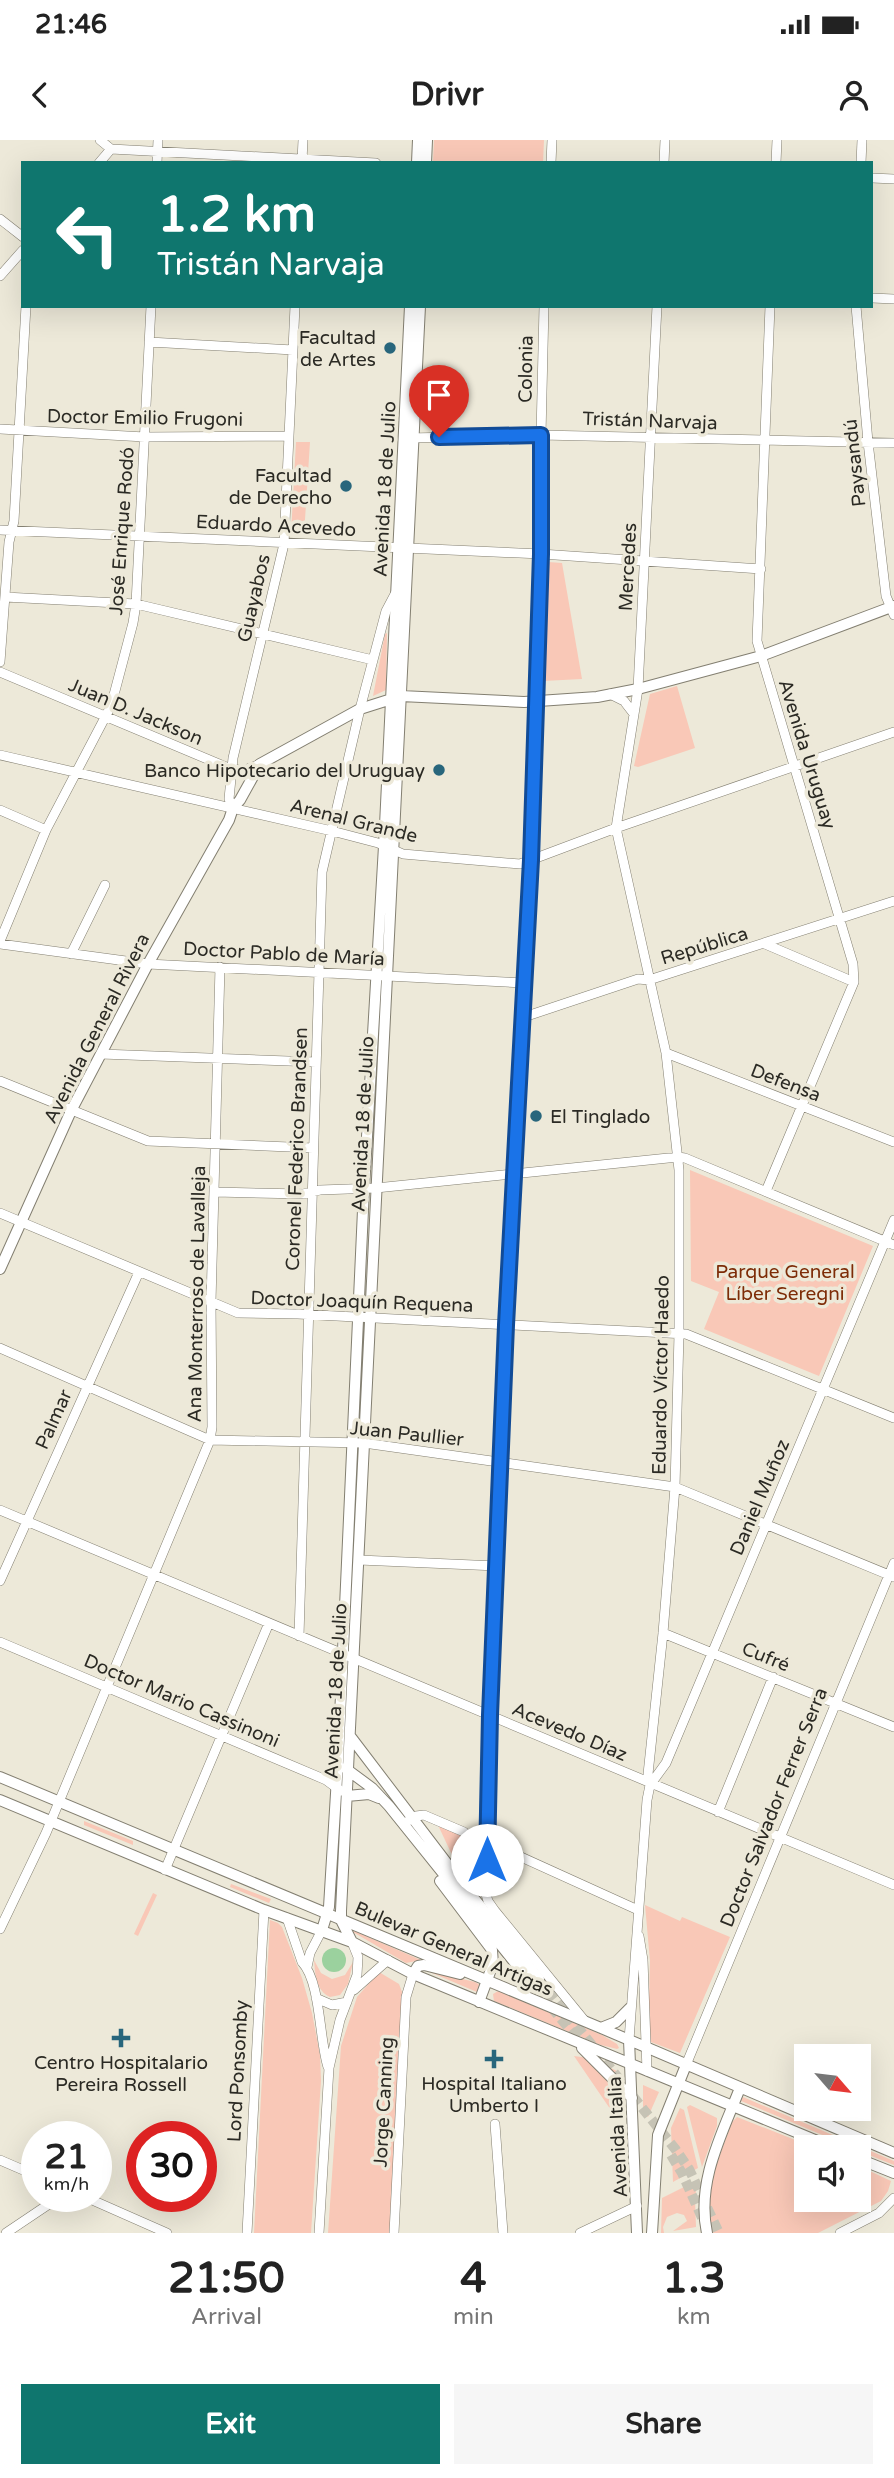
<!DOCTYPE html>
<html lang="en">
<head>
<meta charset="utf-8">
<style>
	body { margin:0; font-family:"Varela Round",sans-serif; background:#f6f6f6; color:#222; height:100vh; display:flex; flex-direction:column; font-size:26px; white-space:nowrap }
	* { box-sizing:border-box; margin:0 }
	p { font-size:23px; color:#767676 }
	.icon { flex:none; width:38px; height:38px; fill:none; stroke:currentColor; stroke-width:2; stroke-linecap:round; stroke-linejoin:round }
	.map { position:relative; height:2093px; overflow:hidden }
	.side { display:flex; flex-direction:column; background:#fff; flex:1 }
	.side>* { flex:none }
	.hud { position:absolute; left:21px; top:21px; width:852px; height:147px; border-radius:0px; box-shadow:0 7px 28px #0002; background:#0f766e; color:#fff; overflow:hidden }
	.needle { width:46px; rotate:118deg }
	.tools { position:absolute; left:794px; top:1904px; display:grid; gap:14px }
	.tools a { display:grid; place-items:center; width:77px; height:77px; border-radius:0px; background:#fff; box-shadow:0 7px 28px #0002; font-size:35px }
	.speed { position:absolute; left:21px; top:1981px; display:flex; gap:14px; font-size:35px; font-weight:700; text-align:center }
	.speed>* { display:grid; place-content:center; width:91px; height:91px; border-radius:50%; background:#fff; box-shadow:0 7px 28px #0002; line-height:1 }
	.speed small { font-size:18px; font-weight:400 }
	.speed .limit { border:10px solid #d22; background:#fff; color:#111 }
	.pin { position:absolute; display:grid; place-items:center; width:60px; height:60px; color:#fff; margin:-72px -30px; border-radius:50% 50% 50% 0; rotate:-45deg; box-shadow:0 0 7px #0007 }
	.pin .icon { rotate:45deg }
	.me { position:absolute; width:77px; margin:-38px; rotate:0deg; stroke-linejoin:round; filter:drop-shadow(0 0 5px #0008) }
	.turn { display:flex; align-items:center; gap:24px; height:147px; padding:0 21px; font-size:32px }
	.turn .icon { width:91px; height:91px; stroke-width:2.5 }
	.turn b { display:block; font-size:49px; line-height:60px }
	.eta { display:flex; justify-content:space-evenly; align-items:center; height:119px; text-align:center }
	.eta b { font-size:42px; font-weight:800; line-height:49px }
	.action { display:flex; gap:14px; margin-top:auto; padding:14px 21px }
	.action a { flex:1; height:80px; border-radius:0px; background:#0f766e; color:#fff; font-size:28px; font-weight:800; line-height:80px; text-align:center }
	.action a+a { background:#f6f6f6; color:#222 }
	.status { display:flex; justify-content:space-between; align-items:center; height:49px; padding:0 35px; background:#fff; direction:ltr }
	.status svg { height:19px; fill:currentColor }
	header { display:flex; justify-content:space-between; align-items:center; height:91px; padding:0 21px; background:#fff; font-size:32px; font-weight:800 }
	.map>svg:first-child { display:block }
	.green { fill:#f9c8b7 }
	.water { fill:#9bd19e }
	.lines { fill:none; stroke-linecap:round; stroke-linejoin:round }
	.major-tunnel { stroke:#c6c3b5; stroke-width:10; stroke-dasharray:10 5; stroke-linecap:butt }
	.minor-casing { stroke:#837f71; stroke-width:10 }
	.major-casing { stroke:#837f71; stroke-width:12 }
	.minor { stroke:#fff; stroke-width:9 }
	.major { stroke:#fff; stroke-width:10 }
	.route-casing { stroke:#114b97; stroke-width:18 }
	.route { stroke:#1a73e8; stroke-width:12 }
	.poi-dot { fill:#28667c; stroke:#ede9d9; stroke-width:2.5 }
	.labels { text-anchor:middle; stroke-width:7; stroke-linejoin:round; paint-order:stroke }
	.poi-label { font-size:19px; fill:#2b2a24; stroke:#ede9d9; text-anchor:end }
	.street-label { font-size:19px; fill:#2b2a24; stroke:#ede9d9 }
	.park-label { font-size:19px; fill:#7d2c07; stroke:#ede9d9 }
</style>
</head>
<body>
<div class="status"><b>21:46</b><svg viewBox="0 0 49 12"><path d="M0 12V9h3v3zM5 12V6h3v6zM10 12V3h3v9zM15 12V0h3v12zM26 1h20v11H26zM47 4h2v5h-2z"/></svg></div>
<header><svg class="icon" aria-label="back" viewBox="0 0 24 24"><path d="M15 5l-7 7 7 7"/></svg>Drivr<svg class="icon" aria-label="person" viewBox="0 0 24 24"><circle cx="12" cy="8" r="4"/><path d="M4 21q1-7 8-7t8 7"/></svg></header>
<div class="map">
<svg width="894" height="2093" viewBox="0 0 894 2093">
	<rect width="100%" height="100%" fill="#ede9d9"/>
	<path class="green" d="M 434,0 L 544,0 L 543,23 L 433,21 Z
		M 296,302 L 310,302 L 304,395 L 291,394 Z
		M 548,422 L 562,423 L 582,539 L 543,541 Z
		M 387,493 L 386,550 L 373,556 L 385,494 Z
		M 677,546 L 695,608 L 638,627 L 634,626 L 650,554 Z
		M 690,1030 L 873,1106 L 819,1236 L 704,1189 L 719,1152 L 691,1141 Z
		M 84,1681 L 133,1701 L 133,1705 L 84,1685 Z
		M 437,1683 L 464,1695 L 473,1705 L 465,1723 L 453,1717 Z
		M 231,1744 L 271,1759 L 269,1763 L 230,1747 Z
		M 153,1753 L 157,1755 L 138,1796 L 134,1794 Z
		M 645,1765 L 680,1781 L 682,1777 L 730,1797 L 680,1913 L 651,1902 L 648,1898 L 650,1821 Z
		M 270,1780 L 278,1783 L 282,1787 L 302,1838 L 312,1873 L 320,1915 L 321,1941 L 311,2093 L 254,2093 Z
		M 353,1792 L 354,1791 L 421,1820 L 406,1823 Z
		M 314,1820 L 321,1833 L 332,1839 L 345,1835 L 353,1822 L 348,1844 L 340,1855 L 330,1857 C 316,1851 315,1833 314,1820 Z
		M 425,1830 L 475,1842 L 480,1845 L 477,1852 Z
		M 379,1832 L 399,1844 L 404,1857 L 390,2093 L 328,2093 L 341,1906 L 357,1857 Z
		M 498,1851 L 602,1895 L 617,1904 L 619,1908 L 617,1909 L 601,1905 L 494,1861 L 493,1854 Z
		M 574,1916 L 589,1918 L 617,1931 L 620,1966 L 617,1979 Z
		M 643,1945 L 659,1952 L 648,1977 L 643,1973 Z
		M 743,1957 L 894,2021 L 894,2025 L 859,2011 L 859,2007 L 851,2007 L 741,1961 Z
		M 690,1965 L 717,1978 L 717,1986 L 702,2027 L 687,1967 Z
		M 680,1968 L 684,1970 L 698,2028 L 673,2042 L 671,1988 Z
		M 737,1977 L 813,2007 L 807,2007 L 807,2060 L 859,2060 L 859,2026 L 891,2041 L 888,2051 L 881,2061 L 818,2093 L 713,2093 L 707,2073 L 709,2044 L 732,1982 Z
		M 694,2042 L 697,2043 L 695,2059 L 696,2087 L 673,2091 L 687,2081 L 684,2075 L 677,2073 L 667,2077 L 663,2087 L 664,2093 L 661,2093 L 662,2058 Z"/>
	<path class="water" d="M322 1820a12 12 0 1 1 24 0a12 12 0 1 1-24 0Z"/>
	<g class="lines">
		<path class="major-tunnel" d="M 539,1839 L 676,2010 L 689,2029 L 719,2093
			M 532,1844 L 582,1904
			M 671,2015 L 682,2033 L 704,2082"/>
		<g class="minor-casing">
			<path id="minor" d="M 100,0 L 111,9 L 376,23
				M 302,21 L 303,0
				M 99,23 L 111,9
				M 157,23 L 158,0
				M 551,23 L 552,0
				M 664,23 L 665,0
				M 776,23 L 777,0
				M 861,23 L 862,0
				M 872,38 L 894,39
				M 0,79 L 23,97
				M 0,136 L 23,110
				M 872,158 L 894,159
				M 544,166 L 541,295 L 541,414 L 531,720 L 506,1185 L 485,1751 L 488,1761 L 495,1771 L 584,1880
				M 856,166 L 868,302 L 886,456 L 894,475
				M 149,202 L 293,210
				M 0,289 L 145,297 L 289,296
				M 409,298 L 541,295 L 894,303
				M 0,390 L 541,414 L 761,429
				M 5,457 L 136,464 L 373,520
				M 0,522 L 9,402 L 14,381 L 26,166
				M 0,532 L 231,629 L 245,630 L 260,624
				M 610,554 L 624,561 L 634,574
				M 0,615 L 332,691 L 378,703 L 403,714 L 520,724 L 616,688 L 894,592
				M 233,668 L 229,659 L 233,618 L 284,404 L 295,166
				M 0,670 L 46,690
				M 0,801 L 46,690 L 111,566 L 133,483 L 136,464 L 151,166
				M 0,804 L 148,824 L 525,843
				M 765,804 L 854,842
				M 71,814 L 105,745
				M 524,877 L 638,839 L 649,840 L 894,761
				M 666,913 L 894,1002
				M 101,914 L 316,922
				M 0,941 L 148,1001 L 313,1008
				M 766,1051 L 854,842 L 853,824 L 757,501 L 770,166
				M 215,1052 L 303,1054 L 320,1050 L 376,1048 L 678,1017 L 685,1018 L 894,1105
				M 0,1073 L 238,1173 L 298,1174 L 686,1194 L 894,1278
				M 0,1208 L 210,1300 L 364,1303 L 675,1347 L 894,1437
				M 0,1370 L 894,1745
				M 359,1420 L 497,1426
				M 0,1441 L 139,1132
				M 663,1493 L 894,1587
				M 299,1496 L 322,732 L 360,569 L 386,471 L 395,454
				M 0,1502 L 326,1640 L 341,1651
				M 650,1645 L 666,1623 L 894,1080
				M 718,1672 L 773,1537
				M 408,1681 L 416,1676 L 424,1675 L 464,1692
				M 488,1702 L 638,1770
				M 165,1730 L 269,1483
				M 468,1749 L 466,1733 L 486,1683
				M 287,1778 L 302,1822 C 321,1842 319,1900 328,1927
				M 0,1789 L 46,1693 L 210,1300 L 212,1287 L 211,1162 L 220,827
				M 639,1796 L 643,1820 L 647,1931
				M 307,1827 L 310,1813 L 322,1790
				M 354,1850 L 388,1820
				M 316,1858 L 332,1865 L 347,1862
				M 629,1900 L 647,1660 L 650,1645 L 648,1634 L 663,1493 L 675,1347 L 679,1194 L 679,1030 L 666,913 L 616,688 L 638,549 L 657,166
				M 686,1925 L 894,1423
				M 495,1984 L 503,2093
				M 0,2020 L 37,2036
				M 83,2056 L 167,2093
				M 6,2093 L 61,2056
				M 247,2093 L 264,1770
				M 319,2093 L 329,1928 L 340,1880 L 357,1835 L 358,1817 L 352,1802
				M 394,2093 L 406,1857 L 413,1834
				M 580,2093 L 637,2066
				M 840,2093 L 879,2073 L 894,2058"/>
		</g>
		<g class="major-casing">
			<path id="major" d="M 417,23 L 418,0
				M 426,23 L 427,0
				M 0,1129 L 71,971 L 148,824 L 229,680 L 233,668 L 240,660 L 260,624 L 360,569 L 401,556 L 524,562 L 597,557 L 638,549 L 761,516 L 894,466
				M 350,1596 L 468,1751 L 539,1839
				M 345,1628 L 372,1648 L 389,1666 L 532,1844
				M 0,1637 L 601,1888 L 894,2013
				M 347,1656 L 369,1654 L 379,1658
				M 0,1660 L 264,1770 L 352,1802 L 413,1834 L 832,2007
				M 440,1741 L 492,1810 L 493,1824 L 479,1862
				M 322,1790 L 329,1767 L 338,1621 L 364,1048 L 384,706 L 410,166
				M 352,1802 L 341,1780 L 341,1771 L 420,166
				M 413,1834 L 418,1826 L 424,1825 L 460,1834
				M 601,1888 L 616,1882 L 630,1868
				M 629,1900 L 637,2093
				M 582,1908 L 632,1958
				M 859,2019 L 894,2033
				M 652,2093 L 658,1995 L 686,1925
				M 707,2093 C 696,2042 722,1994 740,1948"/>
		</g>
		<use href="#minor" class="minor"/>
		<use href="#major" class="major"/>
	</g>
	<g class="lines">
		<g class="route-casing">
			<path id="route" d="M 439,297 L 541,295 L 541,414 L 531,720 L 506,1185 L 490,1575 L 487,1720"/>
		</g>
		<use href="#route" class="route"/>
	</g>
	<g class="poi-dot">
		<circle cx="390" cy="208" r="7"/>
		<circle cx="346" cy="346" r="7"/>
		<circle cx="439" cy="630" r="7"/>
		<circle cx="536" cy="976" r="7"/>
		<path d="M117.5 1887.5h7v7h7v7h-7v7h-7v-7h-7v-7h7z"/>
		<path d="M490.5 1908.5h7v7h7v7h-7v7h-7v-7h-7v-7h7z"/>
	</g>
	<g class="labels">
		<g class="poi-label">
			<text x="376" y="204">Facultad<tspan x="376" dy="22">de Artes</tspan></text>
			<text x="332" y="342">Facultad<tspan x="332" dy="22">de Derecho</tspan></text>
			<text x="425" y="637">Banco Hipotecario del Uruguay</text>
			<text x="550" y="983" text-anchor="start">El Tinglado</text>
			<text x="121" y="1929" text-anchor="middle">Centro Hospitalario<tspan x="121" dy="22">Pereira Rossell</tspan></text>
			<text x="494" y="1950" text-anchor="middle">Hospital Italiano<tspan x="494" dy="22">Umberto I</tspan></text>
		</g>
		<g class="street-label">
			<text transform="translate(525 229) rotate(-89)" y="7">Colonia</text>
			<text transform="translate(145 277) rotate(1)" y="7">Doctor Emilio Frugoni</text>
			<text transform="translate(650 280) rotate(2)" y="7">Tristán Narvaja</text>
			<text transform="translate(854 323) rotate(-96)" y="7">Paysandú</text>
			<text transform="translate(384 349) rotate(-87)" y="7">Avenida 18 de Julio</text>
			<text transform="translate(276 385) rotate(3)" y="7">Eduardo Acevedo</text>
			<text transform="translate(121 391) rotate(-86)" y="7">José Enrique Rodó</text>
			<text transform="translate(627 427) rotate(-87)" y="7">Mercedes</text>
			<text transform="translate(253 458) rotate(-77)" y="7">Guayabos</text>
			<text transform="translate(136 571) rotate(23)" y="7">Juan D. Jackson</text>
			<text transform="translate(808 614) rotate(73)" y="7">Avenida Uruguay</text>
			<text transform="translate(354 680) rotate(14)" y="7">Arenal Grande</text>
			<text transform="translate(704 805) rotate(-17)" y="7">República</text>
			<text transform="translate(284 813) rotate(3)" y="7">Doctor Pablo de María</text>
			<text transform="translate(96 888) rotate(-63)" y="7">Avenida General Rivera</text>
			<text transform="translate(786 942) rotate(21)" y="7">Defensa</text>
			<text transform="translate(362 984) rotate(-87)" y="7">Avenida 18 de Julio</text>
			<text transform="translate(296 1009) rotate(-88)" y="7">Coronel Federico Brandsen</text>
			<text transform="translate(196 1154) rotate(-89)" y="7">Ana Monterroso de Lavalleja</text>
			<text transform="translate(362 1161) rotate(2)" y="7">Doctor Joaquín Requena</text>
			<text transform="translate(660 1235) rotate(-89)" y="7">Eduardo Víctor Haedo</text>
			<text transform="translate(53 1279) rotate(-66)" y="7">Palmar</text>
			<text transform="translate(407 1293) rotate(6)" y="7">Juan Paullier</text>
			<text transform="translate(759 1357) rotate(-67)" y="7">Daniel Muñoz</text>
			<text transform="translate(766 1516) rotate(22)" y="7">Cufré</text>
			<text transform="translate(335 1551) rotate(-87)" y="7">Avenida 18 de Julio</text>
			<text transform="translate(182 1560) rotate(23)" y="7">Doctor Mario Cassinoni</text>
			<text transform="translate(570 1591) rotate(23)" y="7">Acevedo Díaz</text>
			<text transform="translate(773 1667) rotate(-68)" y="7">Doctor Salvador Ferrer Serra</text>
			<text transform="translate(454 1808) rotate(23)" y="7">Bulevar General Artigas</text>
			<text transform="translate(237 1931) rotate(-87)" y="7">Lord Ponsomby</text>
			<text transform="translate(383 1962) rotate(-87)" y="7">Jorge Canning</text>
			<text transform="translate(617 1997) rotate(-93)" y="7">Avenida Italia</text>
		</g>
		<g class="park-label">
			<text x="785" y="1138">Parque General<tspan x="785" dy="22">Líber Seregni</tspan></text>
		</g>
	</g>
</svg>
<div class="tools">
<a><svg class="needle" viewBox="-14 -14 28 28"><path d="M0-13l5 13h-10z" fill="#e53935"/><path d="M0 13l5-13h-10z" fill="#767676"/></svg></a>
<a><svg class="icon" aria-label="sound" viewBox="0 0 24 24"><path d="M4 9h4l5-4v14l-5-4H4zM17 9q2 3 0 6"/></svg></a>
</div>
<div class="speed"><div>21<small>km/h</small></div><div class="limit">30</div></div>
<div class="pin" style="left:439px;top:297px;background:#d93025"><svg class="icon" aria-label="arrive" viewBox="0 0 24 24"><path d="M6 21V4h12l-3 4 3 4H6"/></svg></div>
<svg class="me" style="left:487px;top:1720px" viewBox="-20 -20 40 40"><circle r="19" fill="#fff"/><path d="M0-13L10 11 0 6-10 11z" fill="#1a73e8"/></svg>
<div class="hud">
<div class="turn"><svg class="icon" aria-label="left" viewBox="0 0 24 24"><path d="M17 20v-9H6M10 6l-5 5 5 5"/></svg><div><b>1.2 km</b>Tristán Narvaja</div></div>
</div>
</div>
<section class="side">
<div class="eta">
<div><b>21:50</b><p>Arrival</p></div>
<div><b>4</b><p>min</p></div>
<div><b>1.3</b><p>km</p></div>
</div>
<div class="action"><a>Exit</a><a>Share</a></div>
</section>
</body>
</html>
